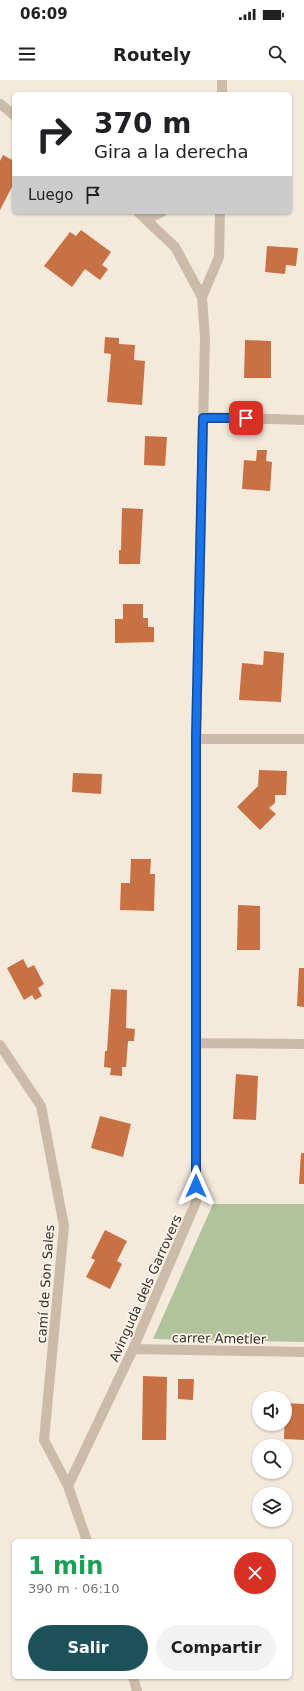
<!DOCTYPE html>
<html lang="es">
<head>
<meta charset="utf-8">
<style>
	body { margin:0; font-family:"DejaVu Sans",sans-serif; background:#f2f2f2; color:#202124; height:100vh; display:flex; flex-direction:column; font-size:15px; white-space:nowrap }
	* { box-sizing:border-box; margin:0 }
	p { font-size:13px; color:#757577 }
	.icon { flex:none; width:22px; height:22px; fill:none; stroke:currentColor; stroke-width:2; stroke-linecap:round; stroke-linejoin:round }
	.map { position:relative; flex:1; overflow:hidden }
	.panel { position:absolute; left:12px; top:1459px; width:280px; height:140px; display:flex; flex-direction:column; background:#fff; border-radius:6px; box-shadow:0 1px 3px #0004 }
	.panel>* { flex:none }
	.top-card { position:absolute; left:12px; top:12px; width:280px; height:122px; border-radius:6px; box-shadow:0 1px 3px #0004; background:#fff; color:#202124; overflow:hidden }
	.fabs { position:absolute; left:252px; top:1311px; display:grid; gap:8px }
	.fabs a { display:grid; place-items:center; width:40px; height:40px; border-radius:50%; background:#fff; box-shadow:0 1px 3px #0004; font-size:20px }
	.pin { position:absolute; display:grid; place-items:center; width:34px; height:34px; color:#fff; margin:-17px; border-radius:8px; box-shadow:0 2px 6px #0006 }
	.me { position:absolute; width:44px; margin:-22px; rotate:0deg; stroke-linejoin:round; filter:drop-shadow(0 0 3px #0008) }
	.turn { display:flex; align-items:center; gap:14px; height:84px; padding:0 16px; font-size:18px }
	.turn .icon { width:52px; height:52px; stroke-width:2.5 }
	.turn b { display:block; font-size:28px; line-height:34px }
	.then { display:flex; align-items:center; height:38px; padding:0 16px; background:#0003; gap:8px; font-size:15px }
	.round { display:grid; place-items:center; flex:none; width:42px; height:42px; border-radius:21px; background:#f2f2f2 }
	.headline { display:flex; align-items:center; justify-content:space-between; height:68px; padding:0 16px }
	h1 { font-size:24px; font-weight:700; line-height:30px; color:#1e9e55 }
	.action { display:flex; gap:8px; margin-top:auto; padding:8px 16px }
	.action a { flex:1; height:46px; border-radius:24px; background:#1d515a; color:#fff; font-size:16px; font-weight:700; line-height:46px; text-align:center }
	.action a+a { background:#f2f2f2; color:#202124 }
	.status { display:flex; justify-content:space-between; align-items:center; height:28px; padding:0 20px; background:#fff; direction:ltr }
	.status svg { height:11px; fill:currentColor }
	header { display:flex; justify-content:space-between; align-items:center; height:52px; padding:0 16px; background:#fff; font-size:18px; font-weight:700 }
	.map>svg:first-child { display:block }
	.green { fill:#b2c29c }
	.building { fill:#c87144 }
	.lines { fill:none; stroke-linecap:round; stroke-linejoin:round }
	.street { stroke:#cbbba8; stroke-width:10 }
	.route-casing { stroke:#114b97; stroke-width:10 }
	.route { stroke:#1a73e8; stroke-width:7 }
	.labels { text-anchor:middle; stroke-width:3.5; stroke-linejoin:round; paint-order:stroke }
	.street-label { font-size:13px; fill:#382e28; stroke:#faf4e9 }
</style>
</head>
<body>
<div class="status"><b>06:09</b><svg viewBox="0 0 49 12"><path d="M0 12V9h3v3zM5 12V6h3v6zM10 12V3h3v9zM15 12V0h3v12zM26 1h20v11H26zM47 4h2v5h-2z"/></svg></div>
<header><svg class="icon" aria-label="menu" viewBox="0 0 24 24"><path d="M4 6h16M4 12h16M4 18h16"/></svg>Routely<svg class="icon" aria-label="search" viewBox="0 0 24 24"><circle cx="10" cy="10" r="6"/><path d="M15 15l6 6"/></svg></header>
<div class="map">
<svg width="304" height="1611" viewBox="0 0 304 1611">
	<rect width="100%" height="100%" fill="#f3eadc"/>
	<path class="green" d="M 213,1124 L 304,1124 L 304,1262 L 153,1259 Z"/>
	<path class="building" d="M 3,75 L 14,81 L 14,103 L 0,130 L 0,81 Z
		M 81,150 L 111,172 L 102,185 L 108,189 L 100,200 L 85,189 L 72,207 L 44,186 L 70,152 L 76,156 Z
		M 267,166 L 298,168 L 296,186 L 286,185 L 285,194 L 265,192 Z
		M 105,257 L 119,258 L 119,264 L 135,265 L 134,280 L 145,281 L 142,325 L 107,322 L 111,274 L 104,273 Z
		M 245,260 L 271,261 L 271,298 L 244,298 Z
		M 145,356 L 167,357 L 165,386 L 144,385 Z
		M 257,370 L 267,370 L 266,381 L 272,382 L 270,411 L 242,409 L 244,380 L 256,381 Z
		M 122,428 L 143,429 L 140,484 L 119,484 L 119,470 L 121,470 Z
		M 123,524 L 143,524 L 143,538 L 148,538 L 148,547 L 154,547 L 154,562 L 115,563 L 115,539 L 123,539 Z
		M 264,571 L 284,573 L 281,622 L 239,620 L 242,583 L 263,585 Z
		M 259,690 L 287,691 L 286,715 L 275,715 L 275,723 L 269,728 L 276,734 L 260,750 L 237,727 L 258,706 Z
		M 73,693 L 102,694 L 101,714 L 72,712 Z
		M 131,779 L 151,779 L 150,794 L 155,794 L 154,831 L 120,830 L 121,803 L 130,803 Z
		M 238,825 L 260,826 L 260,870 L 237,870 Z
		M 23,879 L 28,888 L 34,885 L 44,904 L 38,908 L 42,916 L 35,920 L 32,915 L 24,920 L 7,888 Z
		M 299,888 L 304,888 L 304,927 L 297,926 Z
		M 111,909 L 127,910 L 126,948 L 135,949 L 134,961 L 128,961 L 126,987 L 122,987 L 122,996 L 110,995 L 111,988 L 104,987 L 105,971 L 107,971 Z
		M 236,994 L 258,996 L 256,1040 L 233,1039 Z
		M 100,1036 L 131,1044 L 123,1077 L 91,1068 Z
		M 301,1073 L 304,1073 L 304,1104 L 299,1104 Z
		M 105,1150 L 127,1161 L 117,1181 L 122,1184 L 110,1209 L 86,1197 L 95,1180 L 91,1178 Z
		M 143,1296 L 167,1297 L 166,1360 L 142,1360 Z
		M 178,1299 L 194,1299 L 193,1320 L 178,1319 Z
		M 285,1323 L 304,1324 L 304,1360 L 284,1359 Z"/>
	<g class="lines">
		<path class="street" d="M 222,14 L 222,0
			M 0,24 L 14,35
			M 147,139 L 162,132
			M 202,217 L 219,177 L 220,132
			M 203,337 L 304,340
			M 196,659 L 304,659
			M 196,963 L 304,964
			M 0,965 L 41,1026 L 64,1146 L 44,1360 L 68,1406 L 87,1461
			M 133,1269 L 304,1272
			M 68,1406 L 133,1269 L 196,1122 L 196,659 L 205,258 L 202,217 L 175,167 L 138,132
			M 133,1597 L 137,1611"/>
	</g>
	<g class="lines">
		<g class="route-casing">
			<path id="route" d="M 196,1106 L 196,659 L 203,338 L 246,338"/>
		</g>
		<use href="#route" class="route"/>
	</g>
	<g class="labels">
		<g class="street-label">
			<text transform="translate(45 1204) rotate(-86)" y="5">camí de Son Sales</text>
			<text transform="translate(145 1208) rotate(-66)" y="5">Avinguda dels Garrovers</text>
			<text transform="translate(219 1258) rotate(1)" y="5">carrer Ametler</text>
		</g>
	</g>
</svg>
<div class="fabs">
<a><svg class="icon" aria-label="sound" viewBox="0 0 24 24"><path d="M4 9h4l5-4v14l-5-4H4zM17 9q2 3 0 6"/></svg></a>
<a><svg class="icon" aria-label="search" viewBox="0 0 24 24"><circle cx="10" cy="10" r="6"/><path d="M15 15l6 6"/></svg></a>
<a><svg class="icon" aria-label="layers" viewBox="0 0 24 24"><path d="M12 4l9 5-9 5-9-5zM3 14l9 5 9-5"/></svg></a>
</div>
<div class="pin" style="left:246px;top:338px;background:#d93025"><svg class="icon" aria-label="arrive" viewBox="0 0 24 24"><path d="M6 21V4h12l-3 4 3 4H6"/></svg></div>
<svg class="me" style="left:196px;top:1106px" viewBox="-20 -20 40 40"><path d="M0-17L14 15 0 8-14 15z" fill="#1a73e8" stroke="#fff" stroke-width="4"/></svg>
<div class="top-card">
<div class="turn"><svg class="icon" aria-label="right" viewBox="0 0 24 24"><path d="M7 20v-9h11M14 6l5 5-5 5"/></svg><div><b>370 m</b>Gira a la derecha</div></div>
<div class="then">Luego<svg class="icon" aria-label="arrive" viewBox="0 0 24 24"><path d="M6 21V4h12l-3 4 3 4H6"/></svg></div>
</div>
<section class="panel">
<div class="headline"><div><h1>1 min</h1><p>390 m · 06:10</p></div><a class="round" style="background:#d93025;color:#fff"><svg class="icon" aria-label="close" viewBox="0 0 24 24"><path d="M6 6l12 12M18 6L6 18"/></svg></a></div>
<div class="action"><a>Salir</a><a>Compartir</a></div>
</section>
</div>
</body>
</html>
